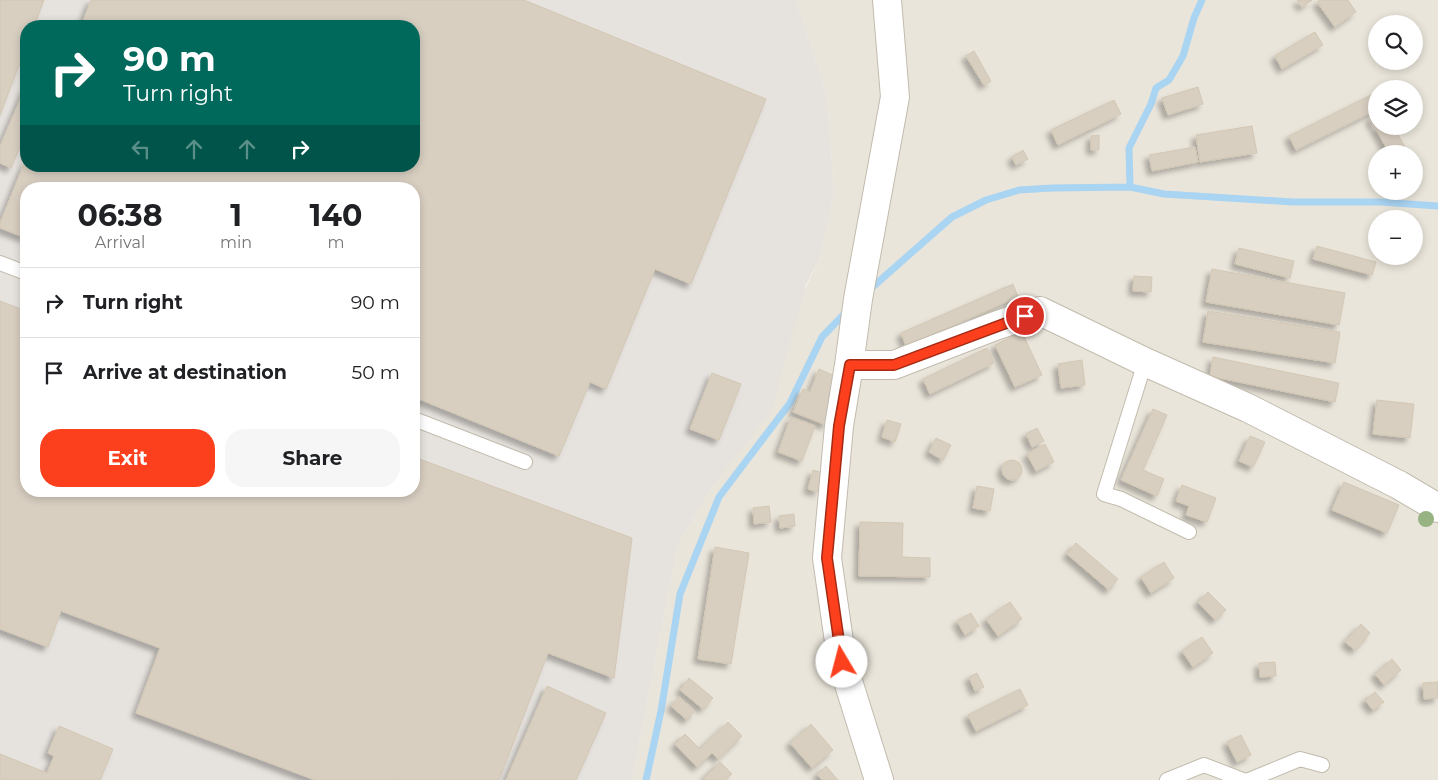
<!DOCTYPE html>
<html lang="en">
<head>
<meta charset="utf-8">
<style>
	body { margin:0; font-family:Montserrat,sans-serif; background:#f6f6f6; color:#202124; height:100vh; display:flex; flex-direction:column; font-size:19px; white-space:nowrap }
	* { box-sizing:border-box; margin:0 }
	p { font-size:16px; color:#757577 }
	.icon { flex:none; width:28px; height:28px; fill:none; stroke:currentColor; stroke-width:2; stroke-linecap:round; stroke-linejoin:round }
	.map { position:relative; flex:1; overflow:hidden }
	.side { position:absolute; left:20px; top:182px; width:400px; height:315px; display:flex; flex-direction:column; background:#fff; border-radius:20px; box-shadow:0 2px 8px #0003 }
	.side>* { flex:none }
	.hud { position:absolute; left:20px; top:20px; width:400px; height:152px; border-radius:20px; box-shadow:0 2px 8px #0003; background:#00695c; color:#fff; overflow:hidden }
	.controls { position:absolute; left:1368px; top:15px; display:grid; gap:10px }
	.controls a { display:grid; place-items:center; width:55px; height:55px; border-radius:50%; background:#fff; box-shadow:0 2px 8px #0003; font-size:25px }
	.pin { position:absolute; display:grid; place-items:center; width:42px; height:42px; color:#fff; margin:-21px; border:2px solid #fff; border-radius:50%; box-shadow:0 1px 5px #0007 }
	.me { position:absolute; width:55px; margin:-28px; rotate:352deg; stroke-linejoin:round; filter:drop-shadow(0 0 4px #0008) }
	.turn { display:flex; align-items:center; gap:18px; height:105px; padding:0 20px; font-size:22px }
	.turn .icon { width:65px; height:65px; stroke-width:2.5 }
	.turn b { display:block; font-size:35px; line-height:42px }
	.lanes { display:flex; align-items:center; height:48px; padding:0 20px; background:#0003; justify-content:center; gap:25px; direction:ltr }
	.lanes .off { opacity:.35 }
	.eta { display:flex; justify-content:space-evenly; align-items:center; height:85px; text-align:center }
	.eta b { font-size:30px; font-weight:700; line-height:35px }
	.primary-button { display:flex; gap:10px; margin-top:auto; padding:10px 20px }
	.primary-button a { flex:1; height:58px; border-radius:20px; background:#fc3f1d; color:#fff; font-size:20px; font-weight:700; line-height:58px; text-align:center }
	.primary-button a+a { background:#f6f6f6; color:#202124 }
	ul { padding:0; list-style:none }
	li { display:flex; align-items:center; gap:15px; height:70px; padding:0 20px; border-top:1px solid #e0e0e0 }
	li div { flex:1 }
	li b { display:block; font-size:19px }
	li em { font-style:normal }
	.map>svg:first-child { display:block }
	.residential { fill:#eae5da; fill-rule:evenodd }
	.industrial { fill:#e6e2dd; fill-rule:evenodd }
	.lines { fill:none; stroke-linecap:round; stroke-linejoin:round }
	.stream { stroke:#a9d4f2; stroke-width:7 }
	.building { fill:#d8cfc1; stroke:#d3c7b4; filter:url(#shadow) }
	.service-casing { stroke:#c2bbae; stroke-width:16 }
	.minor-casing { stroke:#c2bbae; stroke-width:30 }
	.service { stroke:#fff; stroke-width:14 }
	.minor { stroke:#fff; stroke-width:28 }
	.tree { fill:#97b381 }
	.route-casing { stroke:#a42913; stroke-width:12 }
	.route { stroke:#fc3f1d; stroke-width:9 }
</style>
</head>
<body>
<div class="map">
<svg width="1438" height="780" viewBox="0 0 1438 780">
	<defs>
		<filter id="shadow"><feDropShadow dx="-4.5" dy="4.5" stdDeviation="2.5" flood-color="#0004"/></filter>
	</defs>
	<rect width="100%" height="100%" fill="#f6f3ec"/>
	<path class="residential" d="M 796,0 L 1438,0 L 1438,780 L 632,780 L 678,544 L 713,486 L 820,257 L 834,193 L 827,96 ZM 1376,24 L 1414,24 L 1414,61 L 1376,61 ZM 1376,89 L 1414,89 L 1414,126 L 1376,126 ZM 1376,154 L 1414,154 L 1414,191 L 1376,191 ZM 1376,219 L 1414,219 L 1414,256 L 1376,256 Z"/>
	<path class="industrial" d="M 0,0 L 796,0 L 827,96 L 834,193 L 820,257 L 806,285 L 771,412 L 713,486 L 678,544 L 632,780 L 0,780 ZM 26,26 L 414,26 L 414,166 L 26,166 ZM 26,189 L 414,189 L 414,491 L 26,491 Z"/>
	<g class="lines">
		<path class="stream" d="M 1130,187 L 1129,148 L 1151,104 L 1156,88 L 1169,80 L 1183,56 L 1194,18 L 1202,0
			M 868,291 L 952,217 L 986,200 L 1019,190 L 1052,188 L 1130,187 L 1164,194 L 1293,202 L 1380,202 L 1438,206
			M 646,780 L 661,711 L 680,594 L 719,497 L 790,403 L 822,337 L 848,310"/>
	</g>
	<path class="building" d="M 0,0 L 44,0 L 34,26 L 26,26 L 26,47 L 0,115 Z
		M 91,0 L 524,0 L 766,99 L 691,284 L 655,269 L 606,389 L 590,382 L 559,456 L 414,397 L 414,189 L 26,189 L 26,238 L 0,228 L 0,223 L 26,159 L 26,166 L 414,166 L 414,26 L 81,26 Z
		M 1297,0 L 1312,0 L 1302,7 Z
		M 1320,0 L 1348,0 L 1356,12 L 1335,27 L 1317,2 Z
		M 1315,32 L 1323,45 L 1282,69 L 1275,56 Z
		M 974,51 L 991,81 L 984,85 L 966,56 Z
		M 26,86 L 26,132 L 11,168 L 0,163 L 0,146 Z
		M 1198,87 L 1203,104 L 1168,115 L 1162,98 Z
		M 1373,94 L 1376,100 L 1376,110 L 1296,150 L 1289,136 Z
		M 1114,100 L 1121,114 L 1058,145 L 1051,130 Z
		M 1376,115 L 1376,126 L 1393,126 L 1409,154 L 1390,154 L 1370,119 Z
		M 1252,126 L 1257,153 L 1200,162 L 1196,135 Z
		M 1099,135 L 1099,150 L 1091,150 L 1091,136 Z
		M 1195,147 L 1198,162 L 1152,171 L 1149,155 Z
		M 1023,150 L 1028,159 L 1016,165 L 1012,157 Z
		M 1317,246 L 1376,262 L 1372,275 L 1313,259 Z
		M 1239,248 L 1294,261 L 1290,278 L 1235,264 Z
		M 1212,269 L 1345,293 L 1339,325 L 1206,302 Z
		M 1134,276 L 1152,277 L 1151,292 L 1133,291 Z
		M 1013,284 L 1018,297 L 906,346 L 901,333 Z
		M 0,301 L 26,311 L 26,491 L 414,491 L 414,457 L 632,538 L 614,678 L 548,653 L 499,780 L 397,780 L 394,779 L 394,780 L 315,780 L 136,713 L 160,648 L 61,611 L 48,647 L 0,629 Z
		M 1208,311 L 1340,332 L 1335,363 L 1203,342 Z
		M 1022,332 L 1042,375 L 1015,387 L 995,345 Z
		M 987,348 L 994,363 L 930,394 L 923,379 Z
		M 1213,357 L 1339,383 L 1335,402 L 1210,376 Z
		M 1082,360 L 1085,385 L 1061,388 L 1058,364 Z
		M 819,369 L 837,377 L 828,397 L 836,400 L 826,425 L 793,412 L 803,389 L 810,392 Z
		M 712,373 L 741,384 L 719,440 L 690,429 Z
		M 1377,400 L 1414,404 L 1410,438 L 1373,434 Z
		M 1153,409 L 1167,415 L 1143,470 L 1164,479 L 1157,496 L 1121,480 Z
		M 791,417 L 815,426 L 802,461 L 778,452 Z
		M 887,420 L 901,424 L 895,442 L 882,437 Z
		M 1037,428 L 1044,441 L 1032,447 L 1026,434 Z
		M 1250,436 L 1265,442 L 1253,467 L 1239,461 Z
		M 936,438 L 951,445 L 943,460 L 929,452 Z
		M 1045,444 L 1054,462 L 1036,471 L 1027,454 Z
		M1002 470a10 10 0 1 1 20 0a10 10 0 1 1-20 0Z
		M 813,470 L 823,473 L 818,492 L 808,489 Z
		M 1344,482 L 1399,505 L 1387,533 L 1332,510 Z
		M 1182,485 L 1216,498 L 1207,522 L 1186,515 L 1189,506 L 1176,501 Z
		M 977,486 L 994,489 L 990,511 L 973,508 Z
		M 769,506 L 771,522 L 754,524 L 753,508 Z
		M 794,514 L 795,526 L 780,528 L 779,516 Z
		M 860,522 L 903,523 L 902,557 L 930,558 L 930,577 L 859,576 Z
		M 1076,543 L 1118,579 L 1109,590 L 1067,554 Z
		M 715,547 L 749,553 L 731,664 L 698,659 Z
		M 1164,562 L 1174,578 L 1151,593 L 1141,577 Z
		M 1208,592 L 1226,610 L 1215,620 L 1198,602 Z
		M 1010,602 L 1022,619 L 998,636 L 986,619 Z
		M 971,613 L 979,626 L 965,635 L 957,621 Z
		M 1361,624 L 1370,633 L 1355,650 L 1345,642 Z
		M 1202,637 L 1213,653 L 1193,667 L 1182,651 Z
		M 1392,659 L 1401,670 L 1384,685 L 1375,674 Z
		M 1275,662 L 1276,676 L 1260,677 L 1259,663 Z
		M 977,673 L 984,687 L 975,691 L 969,677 Z
		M 689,678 L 713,698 L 703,709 L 680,690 Z
		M 1438,682 L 1438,698 L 1424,699 L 1423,683 Z
		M 547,686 L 606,713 L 576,780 L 506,780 Z
		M 1020,689 L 1028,705 L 976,731 L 968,715 Z
		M 1375,692 L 1384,702 L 1373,710 L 1365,700 Z
		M 679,697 L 695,711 L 687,720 L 671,706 Z
		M 728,722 L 742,736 L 718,759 L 712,753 L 697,767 L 675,744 L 685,734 L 700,749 Z
		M 811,724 L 833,750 L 812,768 L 790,743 Z
		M 59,726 L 113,749 L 100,780 L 0,780 L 0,754 L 47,773 L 54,756 L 48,753 Z
		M 1241,735 L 1251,755 L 1237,762 L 1227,742 Z
		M 720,762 L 732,774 L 725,780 L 705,780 L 704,778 Z
		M 826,766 L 838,780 L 822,780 L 817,774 Z"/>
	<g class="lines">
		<g class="service-casing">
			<path id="service" d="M 0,263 L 26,273
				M 1145,362 L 1104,494 L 1121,499 L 1189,532
				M 414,419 L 525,462
				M 1167,780 L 1204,765 L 1243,780
				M 1249,780 L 1300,759 L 1322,765"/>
		</g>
		<g class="minor-casing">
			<path id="minor" d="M 849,365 L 894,365 L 995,326 L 1040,311 L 1145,362 L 1248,408 L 1399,485 L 1438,508
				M 879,780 L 842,662 L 827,558 L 839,426 L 849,365 L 858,299 L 895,97 L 887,0"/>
		</g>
		<use href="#service" class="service"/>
		<use href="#minor" class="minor"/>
	</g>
	<circle class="tree" cx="1426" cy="519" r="8"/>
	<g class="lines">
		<g class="route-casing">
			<path id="route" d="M 842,662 L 827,558 L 839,426 L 850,365 L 894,365 L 1025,316"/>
		</g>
		<use href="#route" class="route"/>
	</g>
</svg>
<div class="controls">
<a><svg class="icon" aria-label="search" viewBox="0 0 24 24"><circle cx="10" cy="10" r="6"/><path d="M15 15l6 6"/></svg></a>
<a><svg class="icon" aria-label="layers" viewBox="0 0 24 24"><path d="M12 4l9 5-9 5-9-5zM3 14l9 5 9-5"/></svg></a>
<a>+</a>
<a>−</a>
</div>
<div class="pin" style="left:1025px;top:316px;background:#d93025"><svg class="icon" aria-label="arrive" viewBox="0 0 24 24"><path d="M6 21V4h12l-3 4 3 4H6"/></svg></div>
<svg class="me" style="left:842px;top:662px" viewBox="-20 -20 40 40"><circle r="19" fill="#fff"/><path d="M0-13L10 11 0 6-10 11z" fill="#fc3f1d"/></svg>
<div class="hud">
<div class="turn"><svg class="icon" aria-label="right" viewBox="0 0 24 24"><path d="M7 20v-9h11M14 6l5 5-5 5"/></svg><div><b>90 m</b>Turn right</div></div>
<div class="lanes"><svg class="icon off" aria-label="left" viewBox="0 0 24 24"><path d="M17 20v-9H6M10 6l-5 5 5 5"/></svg><svg class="icon off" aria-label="ahead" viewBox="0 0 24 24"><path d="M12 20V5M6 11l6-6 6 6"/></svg><svg class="icon off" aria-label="ahead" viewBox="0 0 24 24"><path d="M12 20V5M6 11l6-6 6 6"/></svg><svg class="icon" aria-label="right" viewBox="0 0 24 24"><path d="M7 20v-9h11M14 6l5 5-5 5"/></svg></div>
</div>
<section class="side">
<div class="eta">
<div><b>06:38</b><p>Arrival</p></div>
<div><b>1</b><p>min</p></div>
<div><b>140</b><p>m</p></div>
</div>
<ul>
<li><svg class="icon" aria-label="right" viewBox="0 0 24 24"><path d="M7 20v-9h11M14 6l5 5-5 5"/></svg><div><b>Turn right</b></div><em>90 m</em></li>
<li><svg class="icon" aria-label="arrive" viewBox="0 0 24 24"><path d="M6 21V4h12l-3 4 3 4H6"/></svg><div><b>Arrive at destination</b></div><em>50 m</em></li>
</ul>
<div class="primary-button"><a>Exit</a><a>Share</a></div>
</section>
</div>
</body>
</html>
